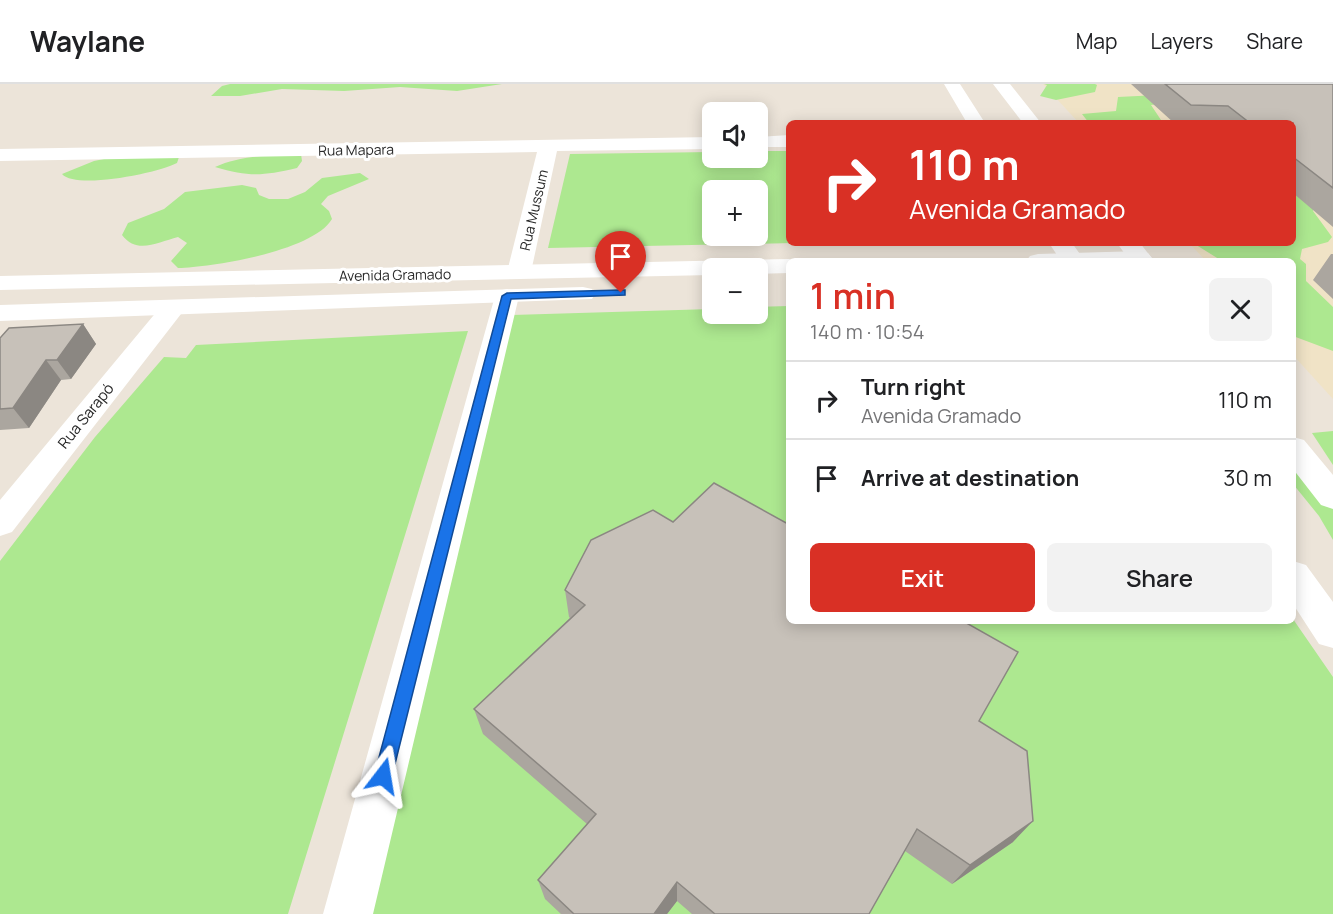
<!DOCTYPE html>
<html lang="en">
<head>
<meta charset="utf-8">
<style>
	body { margin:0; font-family:Manrope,sans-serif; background:#f2f2f2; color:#202124; height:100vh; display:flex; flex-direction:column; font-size:22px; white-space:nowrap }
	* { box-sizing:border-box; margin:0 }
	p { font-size:20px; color:#757577 }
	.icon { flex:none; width:33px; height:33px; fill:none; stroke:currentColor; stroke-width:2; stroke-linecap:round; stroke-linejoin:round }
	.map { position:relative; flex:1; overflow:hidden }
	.details { position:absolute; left:786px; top:174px; width:510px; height:366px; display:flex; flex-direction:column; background:#fff; border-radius:9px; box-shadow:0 3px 15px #0003 }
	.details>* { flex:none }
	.top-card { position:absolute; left:786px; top:36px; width:510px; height:126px; border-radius:9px; box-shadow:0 3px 15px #0003; background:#d93025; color:#fff; overflow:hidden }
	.controls { position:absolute; left:702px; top:18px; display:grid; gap:12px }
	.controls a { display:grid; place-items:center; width:66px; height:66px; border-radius:9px; background:#fff; box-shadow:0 3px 15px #0003; font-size:30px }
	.pin { position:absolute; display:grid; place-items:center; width:51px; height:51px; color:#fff; margin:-62px -26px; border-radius:50% 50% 50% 0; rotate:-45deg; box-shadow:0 0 6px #0007 }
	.pin .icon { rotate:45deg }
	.me { position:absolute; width:66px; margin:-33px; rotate:14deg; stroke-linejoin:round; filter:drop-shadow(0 0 4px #0008) }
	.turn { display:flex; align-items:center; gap:21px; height:126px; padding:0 24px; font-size:27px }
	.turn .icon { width:78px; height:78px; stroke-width:2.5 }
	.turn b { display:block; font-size:42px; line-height:51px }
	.round { display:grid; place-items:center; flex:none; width:63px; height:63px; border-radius:9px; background:#f2f2f2 }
	.overview { display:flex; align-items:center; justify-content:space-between; height:102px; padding:0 24px }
	h1 { font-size:36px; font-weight:600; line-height:45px; color:#d93025 }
	.action { display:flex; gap:12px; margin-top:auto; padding:12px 24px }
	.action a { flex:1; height:69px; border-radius:9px; background:#d93025; color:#fff; font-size:24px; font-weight:600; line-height:69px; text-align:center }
	.action a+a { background:#f2f2f2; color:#202124 }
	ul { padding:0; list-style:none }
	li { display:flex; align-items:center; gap:18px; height:78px; padding:0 24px; border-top:2px solid #e0e0e0 }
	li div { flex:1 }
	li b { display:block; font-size:22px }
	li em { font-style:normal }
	header { display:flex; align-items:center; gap:36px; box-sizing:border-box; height:84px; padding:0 30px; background:#fff; border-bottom:2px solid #e0e0e0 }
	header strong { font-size:28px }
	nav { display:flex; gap:33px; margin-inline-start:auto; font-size:21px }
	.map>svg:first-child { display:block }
	.education { fill:#f0e3c6 }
	.green { fill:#ade890; fill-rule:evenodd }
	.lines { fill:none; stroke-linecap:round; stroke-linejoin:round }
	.minor { fill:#fff; fill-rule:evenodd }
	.tertiary { fill:#fff; fill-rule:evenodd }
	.secondary { fill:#fff; fill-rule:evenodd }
	.wall { fill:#aba69f }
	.shaded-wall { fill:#8b8782 }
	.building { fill:#c7c1b9; stroke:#8b8782; stroke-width:1.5 }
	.route { fill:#1a73e8; stroke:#114b97; stroke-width:1.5 }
	.labels { text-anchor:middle; stroke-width:6; stroke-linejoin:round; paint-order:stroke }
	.far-street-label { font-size:14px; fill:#292929; stroke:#fff }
	.street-label { font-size:15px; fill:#292929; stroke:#fff }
</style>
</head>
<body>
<header>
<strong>Waylane</strong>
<nav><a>Map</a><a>Layers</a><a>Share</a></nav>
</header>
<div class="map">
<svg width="1333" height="830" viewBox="0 0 1333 830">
	<rect width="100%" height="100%" fill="#ece4d9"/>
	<path class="education" d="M 1043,0 L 1333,0 L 1333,315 L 1293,271 L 1293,177 L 1206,177 L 1189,159 L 1293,159 L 1293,39 L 1079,39 Z"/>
	<path class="green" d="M 230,0 L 502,0 L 457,7 L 400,3 L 344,7 L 282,5 L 240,12 L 211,12 L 222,2 Z
		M 1044,0 L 1095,0 L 1097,1 L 1095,8 L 1056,16 L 1040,12 L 1047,1 Z
		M 1158,11 L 1167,19 L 1151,21 L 1163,39 L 1089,39 L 1082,30 L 1116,27 L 1118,13 Z
		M 758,67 L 789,67 L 789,159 L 793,159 L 548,164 L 570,70 L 712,68 L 712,74 L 758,74 ZM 712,106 L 758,106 L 758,152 L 712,152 Z
		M 301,70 L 302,77 L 297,84 C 262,92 249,93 215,83 C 242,71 272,71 301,70 Z
		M 114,73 L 179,73 L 177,79 C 158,89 76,106 62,90 L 94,77 Z
		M 360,89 L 369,95 L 328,112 L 321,120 L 329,127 L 332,135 C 313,167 214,183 178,184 L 171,177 L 187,159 L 178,153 C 158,158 137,171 122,151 L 128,139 L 164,125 L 185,108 L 242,101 L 256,104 L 259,111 L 269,115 L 288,115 L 305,108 L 322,94 Z
		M 1293,106 L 1315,117 L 1313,127 L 1332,153 L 1328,158 L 1302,165 L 1300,175 L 1306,180 L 1306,197 L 1333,223 L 1333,267 L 1293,252 L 1293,177 L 1222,177 L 1193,159 L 1293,159 Z
		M 789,222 L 789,537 L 1293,537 L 1293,535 L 1333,593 L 1333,830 L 368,830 L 512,231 L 712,225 L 712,230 L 758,230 L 758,223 Z
		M 468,247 L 288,830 L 0,830 L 0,477 L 95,353 L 164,273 L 186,274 L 196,261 Z
		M 1333,347 L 1333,381 L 1312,349 Z
		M 1293,371 L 1333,420 L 1333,456 L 1319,432 L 1293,400 Z"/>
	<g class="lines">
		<path class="minor" d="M 789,51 L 789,63 L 758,63 L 758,53 Z
			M 712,53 L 712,65 L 557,67 L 531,188 L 527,193 L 511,193 L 507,188 L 537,68 L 0,77 L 0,65 Z
			M 507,205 L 516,207 L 519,212 L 373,830 L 323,830 L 495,212 L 498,207 Z
			M 172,217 L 181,220 L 185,225 L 181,230 L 12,448 L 0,452 L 0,416 L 163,220 Z"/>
		<path class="tertiary" d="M 1140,167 L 1148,169 L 1152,174 L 1150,177 L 1026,177 L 1030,172 L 1038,170 Z
			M 789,175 L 797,177 L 789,177 L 789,189 L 758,190 L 758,184 L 712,184 L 712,191 L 0,206 L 0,192 Z
			M 583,203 L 592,205 L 595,210 L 592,215 L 0,237 L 0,221 Z"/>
		<path class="secondary" d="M 944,0 L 960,0 L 985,39 L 967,39 Z
			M 993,0 L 1010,0 L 1041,39 L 1023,39 Z
			M 1049,159 L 1072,159 L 1085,177 L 1061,177 Z
			M 1117,159 L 1140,159 L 1154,177 L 1130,177 Z
			M 1293,353 L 1304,356 L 1333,391 L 1333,425 L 1321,421 L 1293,385 Z
			M 1293,477 L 1306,481 L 1333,518 L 1333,564 L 1319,560 L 1293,520 Z"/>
	</g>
	<path class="wall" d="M 1131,0 L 1333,0 L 1333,143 L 1293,109 L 1293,39 L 1174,39 Z
		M 1331,170 L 1333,170 L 1333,215 L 1313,196 Z
		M 83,240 L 96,260 L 71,295 L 61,296 L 29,344 L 0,346 L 0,254 Z
		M 565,506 L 979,637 L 1013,758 L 952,800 L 905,767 L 869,830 L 692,830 L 677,817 L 667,830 L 561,830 L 545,815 L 538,796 L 587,740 L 483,650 L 474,625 L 570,534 L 569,533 Z"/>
	<path class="shaded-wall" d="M 83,240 L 96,260 L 71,295 L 57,276 Z
		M 46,276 L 61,296 L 29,344 L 13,324 Z
		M 1033,737 L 1013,758 L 952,800 L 970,781 Z
		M 677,798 L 677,817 L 667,830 L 654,830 Z"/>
	<path class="building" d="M 1165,0 L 1333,0 L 1333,104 L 1293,73 L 1293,39 L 1250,39 L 1228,22 L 1191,21 Z
		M 83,240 L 57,276 L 46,276 L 13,324 L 0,325 L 0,254 L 9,244 Z
		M 714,399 L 788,440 L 789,440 L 789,537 L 963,537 L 1018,568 L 979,637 L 1027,667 L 1033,737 L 970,781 L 917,745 L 869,830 L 715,830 L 677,798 L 654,830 L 574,830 L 538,796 L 596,730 L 474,625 L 585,521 L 565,506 L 591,456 L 653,426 L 673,438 Z"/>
	<path class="route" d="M 621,206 L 625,206 L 625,211 L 511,215 L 392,692 L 389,698 L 383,701 L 376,698 L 374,692 L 502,212 L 507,209 Z"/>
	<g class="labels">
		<g class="far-street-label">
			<text transform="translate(356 66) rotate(-1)" y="5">Rua Mapara</text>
			<text transform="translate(534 126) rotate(-77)" y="5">Rua Mussum</text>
			<text transform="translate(395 191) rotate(-1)" y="5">Avenida Gramado</text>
		</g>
		<g class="street-label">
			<text transform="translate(86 332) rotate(-51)" y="5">Rua Sarapó</text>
		</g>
	</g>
</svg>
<div class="controls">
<a><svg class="icon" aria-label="sound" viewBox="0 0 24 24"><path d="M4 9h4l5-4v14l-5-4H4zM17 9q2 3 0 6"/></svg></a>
<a>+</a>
<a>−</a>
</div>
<div class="pin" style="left:621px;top:209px;background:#d93025"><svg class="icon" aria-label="arrive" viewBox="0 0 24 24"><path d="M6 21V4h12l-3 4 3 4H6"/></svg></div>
<svg class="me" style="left:383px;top:692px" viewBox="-20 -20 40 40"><path d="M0-17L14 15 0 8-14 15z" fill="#1a73e8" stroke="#fff" stroke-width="4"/></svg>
<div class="top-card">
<div class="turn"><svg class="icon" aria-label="right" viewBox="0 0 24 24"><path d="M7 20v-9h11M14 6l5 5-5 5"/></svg><div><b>110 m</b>Avenida Gramado</div></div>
</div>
<section class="details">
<div class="overview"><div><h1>1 min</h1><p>140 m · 10:54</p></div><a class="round"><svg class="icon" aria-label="close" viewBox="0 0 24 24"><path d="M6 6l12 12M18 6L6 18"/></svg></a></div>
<ul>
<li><svg class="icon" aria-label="right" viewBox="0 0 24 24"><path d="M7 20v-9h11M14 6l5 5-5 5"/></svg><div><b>Turn right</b><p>Avenida Gramado</p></div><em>110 m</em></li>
<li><svg class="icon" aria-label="arrive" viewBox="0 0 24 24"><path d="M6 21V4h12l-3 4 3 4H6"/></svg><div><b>Arrive at destination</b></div><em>30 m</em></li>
</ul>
<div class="action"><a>Exit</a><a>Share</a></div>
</section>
</div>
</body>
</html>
